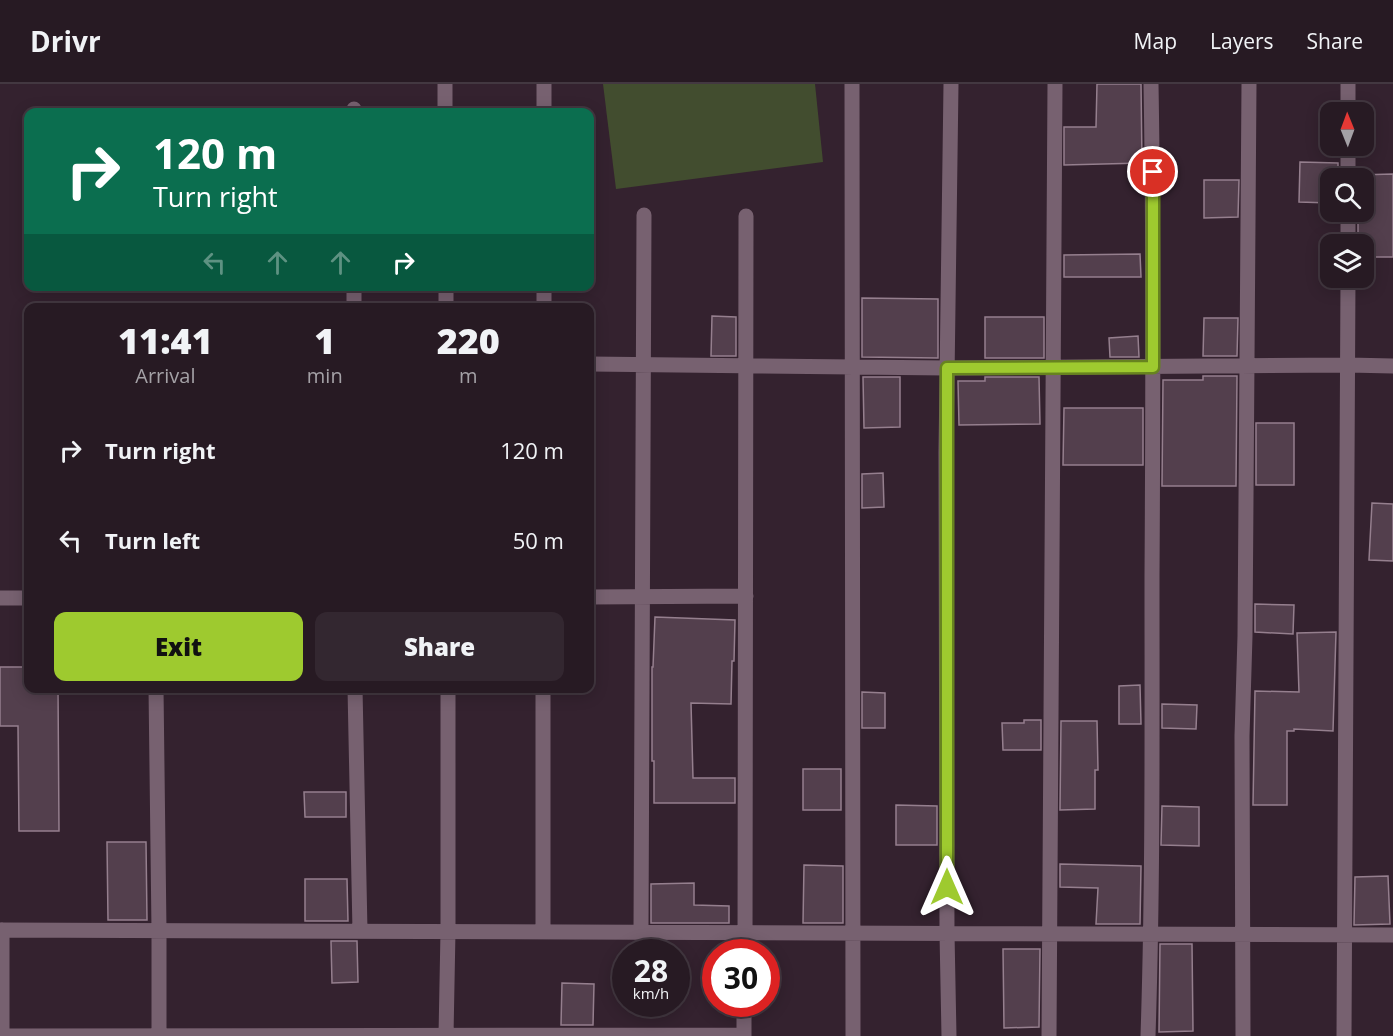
<!DOCTYPE html>
<html lang="en">
<head>
<meta charset="utf-8">
<style>
	body { margin:0; font-family:"Open Sans",sans-serif; background:#332730; color:#f1f3f6; height:100vh; display:flex; flex-direction:column; font-size:22px; white-space:nowrap }
	* { box-sizing:border-box; margin:0 }
	p { font-size:20px; color:#a4a1a6 }
	.icon { flex:none; width:33px; height:33px; fill:none; stroke:currentColor; stroke-width:2; stroke-linecap:round; stroke-linejoin:round }
	.map { position:relative; flex:1; overflow:hidden }
	.details { position:absolute; left:24px; top:219px; width:570px; height:390px; display:flex; flex-direction:column; background:#271a23; border-radius:12px; box-shadow:0 3px 15px #0003,0 0 0 2px #433841 }
	.details>* { flex:none }
	.guide { position:absolute; left:24px; top:24px; width:570px; height:183px; border-radius:12px; box-shadow:0 3px 15px #0003,0 0 0 2px #433841; background:#0b6e4f; color:#fff; overflow:hidden }
	.needle { width:39px; rotate:359deg }
	.buttons { position:absolute; left:1320px; top:18px; display:grid; gap:12px }
	.buttons a { display:grid; place-items:center; width:54px; height:54px; border-radius:12px; background:#271a23; box-shadow:0 3px 15px #0003,0 0 0 2px #433841; font-size:30px }
	.speed { position:absolute; left:612px; top:855px; display:flex; gap:12px; font-size:30px; font-weight:700; text-align:center }
	.speed>* { display:grid; place-content:center; width:78px; height:78px; border-radius:50%; background:#271a23; box-shadow:0 3px 15px #0003,0 0 0 2px #433841; line-height:1 }
	.speed small { font-size:15px; font-weight:400 }
	.speed .limit { border:9px solid #d22; background:#fff; color:#111 }
	.pin { position:absolute; display:grid; place-items:center; width:51px; height:51px; color:#fff; margin:-26px; border:3px solid #fff; border-radius:50%; box-shadow:0 2px 6px #0007 }
	.me { position:absolute; width:66px; margin:-33px; rotate:0deg; stroke-linejoin:round; filter:drop-shadow(0 0 4px #0008) }
	.turn { display:flex; align-items:center; gap:21px; height:126px; padding:0 30px; font-size:27px }
	.turn .icon { width:78px; height:78px; stroke-width:2.5 }
	.turn b { display:block; font-size:42px; line-height:51px }
	.lanes { display:flex; align-items:center; height:57px; padding:0 30px; background:#0003; justify-content:center; gap:30px; direction:ltr }
	.lanes .off { opacity:.35 }
	.eta { display:flex; justify-content:space-evenly; align-items:center; height:102px; text-align:center }
	.eta b { font-size:36px; font-weight:800; line-height:42px }
	.cta { display:flex; gap:12px; margin-top:auto; padding:12px 30px }
	.cta a { flex:1; height:69px; border-radius:12px; background:#9eca2f; color:#111; font-size:24px; font-weight:800; line-height:69px; text-align:center }
	.cta a+a { background:#332730; color:#f1f3f6 }
	ul { padding:0; list-style:none }
	li { display:flex; align-items:center; gap:18px; height:90px; padding:0 30px }
	li div { flex:1 }
	li b { display:block; font-size:22px }
	li em { font-style:normal }
	header { display:flex; align-items:center; gap:36px; box-sizing:border-box; height:84px; padding:0 30px; background:#271a23; border-bottom:2px solid #433841 }
	header strong { font-size:28px }
	nav { display:flex; gap:33px; margin-inline-start:auto; font-size:21px }
	.map>svg:first-child { display:block }
	.green { fill:#424d2f }
	.building { fill:#533f4d; stroke:#957f8e; stroke-width:1.5 }
	.lines { fill:none; stroke-linecap:round; stroke-linejoin:round }
	.street { stroke:#776170; stroke-width:15 }
	.route-casing { stroke:#67831f; stroke-width:15 }
	.route { stroke:#9eca2f; stroke-width:10 }
</style>
</head>
<body>
<header>
<strong>Drivr</strong>
<nav><a>Map</a><a>Layers</a><a>Share</a></nav>
</header>
<div class="map">
<svg width="1393" height="952" viewBox="0 0 1393 952">
	<rect width="100%" height="100%" fill="#34222f"/>
	<path class="green" d="M 603,0 L 815,0 L 823,78 L 616,105 Z"/>
	<path class="building" d="M 1097,0 L 1141,0 L 1142,79 L 1064,81 L 1064,43 L 1096,43 Z
		M 1300,78 L 1338,79 L 1338,94 L 1330,94 L 1330,119 L 1299,118 Z
		M 1393,90 L 1393,173 L 1364,173 L 1364,160 L 1358,160 L 1358,128 L 1364,128 L 1364,94 L 1358,94 L 1358,91 Z
		M 1204,96 L 1239,96 L 1238,133 L 1204,134 Z
		M 1140,170 L 1141,193 L 1064,193 L 1064,171 Z
		M 862,214 L 938,215 L 938,274 L 862,273 Z
		M 712,232 L 736,233 L 736,272 L 711,272 Z
		M 985,233 L 1044,233 L 1044,274 L 985,274 Z
		M 1204,234 L 1238,234 L 1237,272 L 1203,272 Z
		M 1138,252 L 1139,273 L 1110,273 L 1109,254 Z
		M 1203,292 L 1237,292 L 1236,402 L 1162,402 L 1163,296 L 1203,296 Z
		M 863,293 L 900,293 L 900,343 L 864,344 Z
		M 985,293 L 1039,293 L 1040,340 L 959,341 L 958,297 L 985,297 Z
		M 1064,324 L 1143,324 L 1143,381 L 1063,381 Z
		M 1256,339 L 1294,339 L 1294,401 L 1256,401 Z
		M 883,389 L 884,423 L 862,424 L 862,390 Z
		M 1372,419 L 1393,420 L 1393,477 L 1369,476 Z
		M 1255,520 L 1294,521 L 1293,550 L 1255,548 Z
		M 655,533 L 735,536 L 734,577 L 732,577 L 731,620 L 691,619 L 693,694 L 735,694 L 735,719 L 654,719 L 654,677 L 652,677 L 652,583 L 653,583 Z
		M 1336,548 L 1333,647 L 1294,645 L 1294,647 L 1287,647 L 1287,721 L 1253,721 L 1255,607 L 1299,608 L 1297,549 Z
		M 0,583 L 28,583 L 28,604 L 58,604 L 59,747 L 19,747 L 18,642 L 0,642 Z
		M 1140,601 L 1141,640 L 1119,640 L 1119,602 Z
		M 862,608 L 885,609 L 885,644 L 862,644 Z
		M 1162,620 L 1197,621 L 1196,645 L 1162,644 Z
		M 1024,636 L 1041,636 L 1041,666 L 1003,666 L 1002,639 L 1024,639 Z
		M 1061,637 L 1097,637 L 1098,686 L 1095,686 L 1095,725 L 1060,726 Z
		M 803,685 L 841,685 L 841,726 L 803,726 Z
		M 304,708 L 346,708 L 346,733 L 305,733 Z
		M 896,721 L 937,722 L 937,761 L 896,761 Z
		M 1162,722 L 1199,723 L 1199,762 L 1161,761 Z
		M 107,758 L 146,758 L 147,836 L 108,836 Z
		M 1060,780 L 1141,782 L 1140,840 L 1096,840 L 1098,804 L 1060,803 Z
		M 804,781 L 843,782 L 843,839 L 803,839 Z
		M 1388,792 L 1390,840 L 1354,841 L 1355,793 Z
		M 305,795 L 347,795 L 348,837 L 305,837 Z
		M 694,799 L 694,821 L 729,822 L 729,839 L 651,839 L 651,800 Z
		M 331,857 L 357,857 L 358,898 L 332,899 Z
		M 1160,860 L 1192,860 L 1193,947 L 1159,948 Z
		M 1003,865 L 1040,865 L 1039,943 L 1004,944 Z
		M 562,899 L 594,900 L 593,941 L 561,941 Z"/>
	<g class="lines">
		<path class="street" d="M 445,0 L 445,28
			M 544,0 L 544,28
			M 852,0 L 853,952
			M 354,28 L 354,25
			M 1348,28 L 1348,0
			M 1348,94 L 1348,62
			M 1348,160 L 1348,128
			M 446,202 L 446,224
			M 544,202 L 544,224
			M 354,224 L 354,202
			M 590,280 L 947,284 L 1348,281 L 1393,282
			M 590,513 L 746,512
			M 0,514 L 28,514
			M 156,604 L 159,846 L 159,952
			M 355,604 L 360,847
			M 0,846 L 1393,851
			M 2,846 L 2,952
			M 543,848 L 543,604
			M 641,848 L 644,131
			M 745,868 L 746,132
			M 2,952 L 744,951
			M 446,952 L 448,847 L 448,604
			M 744,952 L 744,920
			M 949,952 L 947,849 L 946,368 L 951,0
			M 1049,952 L 1055,0
			M 1148,952 C 1153,799 1152,646 1152,493 C 1153,328 1154,164 1151,0
			M 1243,952 L 1242,652 L 1245,552 L 1249,0
			M 1344,952 L 1348,194"/>
	</g>
	<g class="lines">
		<g class="route-casing">
			<path id="route" d="M 947,803 L 947,284 L 1153,283 L 1153,88"/>
		</g>
		<use href="#route" class="route"/>
	</g>
</svg>
<div class="buttons">
<a><svg class="needle" viewBox="-14 -14 28 28"><path d="M0-13l5 13h-10z" fill="#e53935"/><path d="M0 13l5-13h-10z" fill="#a4a1a6"/></svg></a>
<a><svg class="icon" aria-label="search" viewBox="0 0 24 24"><circle cx="10" cy="10" r="6"/><path d="M15 15l6 6"/></svg></a>
<a><svg class="icon" aria-label="layers" viewBox="0 0 24 24"><path d="M12 4l9 5-9 5-9-5zM3 14l9 5 9-5"/></svg></a>
</div>
<div class="speed"><div>28<small>km/h</small></div><div class="limit">30</div></div>
<div class="pin" style="left:1153px;top:88px;background:#d93025"><svg class="icon" aria-label="arrive" viewBox="0 0 24 24"><path d="M6 21V4h12l-3 4 3 4H6"/></svg></div>
<svg class="me" style="left:947px;top:803px" viewBox="-20 -20 40 40"><path d="M0-17L14 15 0 8-14 15z" fill="#9eca2f" stroke="#fff" stroke-width="4"/></svg>
<div class="guide">
<div class="turn"><svg class="icon" aria-label="right" viewBox="0 0 24 24"><path d="M7 20v-9h11M14 6l5 5-5 5"/></svg><div><b>120 m</b>Turn right</div></div>
<div class="lanes"><svg class="icon off" aria-label="left" viewBox="0 0 24 24"><path d="M17 20v-9H6M10 6l-5 5 5 5"/></svg><svg class="icon off" aria-label="ahead" viewBox="0 0 24 24"><path d="M12 20V5M6 11l6-6 6 6"/></svg><svg class="icon off" aria-label="ahead" viewBox="0 0 24 24"><path d="M12 20V5M6 11l6-6 6 6"/></svg><svg class="icon" aria-label="right" viewBox="0 0 24 24"><path d="M7 20v-9h11M14 6l5 5-5 5"/></svg></div>
</div>
<section class="details">
<div class="eta">
<div><b>11:41</b><p>Arrival</p></div>
<div><b>1</b><p>min</p></div>
<div><b>220</b><p>m</p></div>
</div>
<ul>
<li><svg class="icon" aria-label="right" viewBox="0 0 24 24"><path d="M7 20v-9h11M14 6l5 5-5 5"/></svg><div><b>Turn right</b></div><em>120 m</em></li>
<li><svg class="icon" aria-label="left" viewBox="0 0 24 24"><path d="M17 20v-9H6M10 6l-5 5 5 5"/></svg><div><b>Turn left</b></div><em>50 m</em></li>
</ul>
<div class="cta"><a>Exit</a><a>Share</a></div>
</section>
</div>
</body>
</html>
